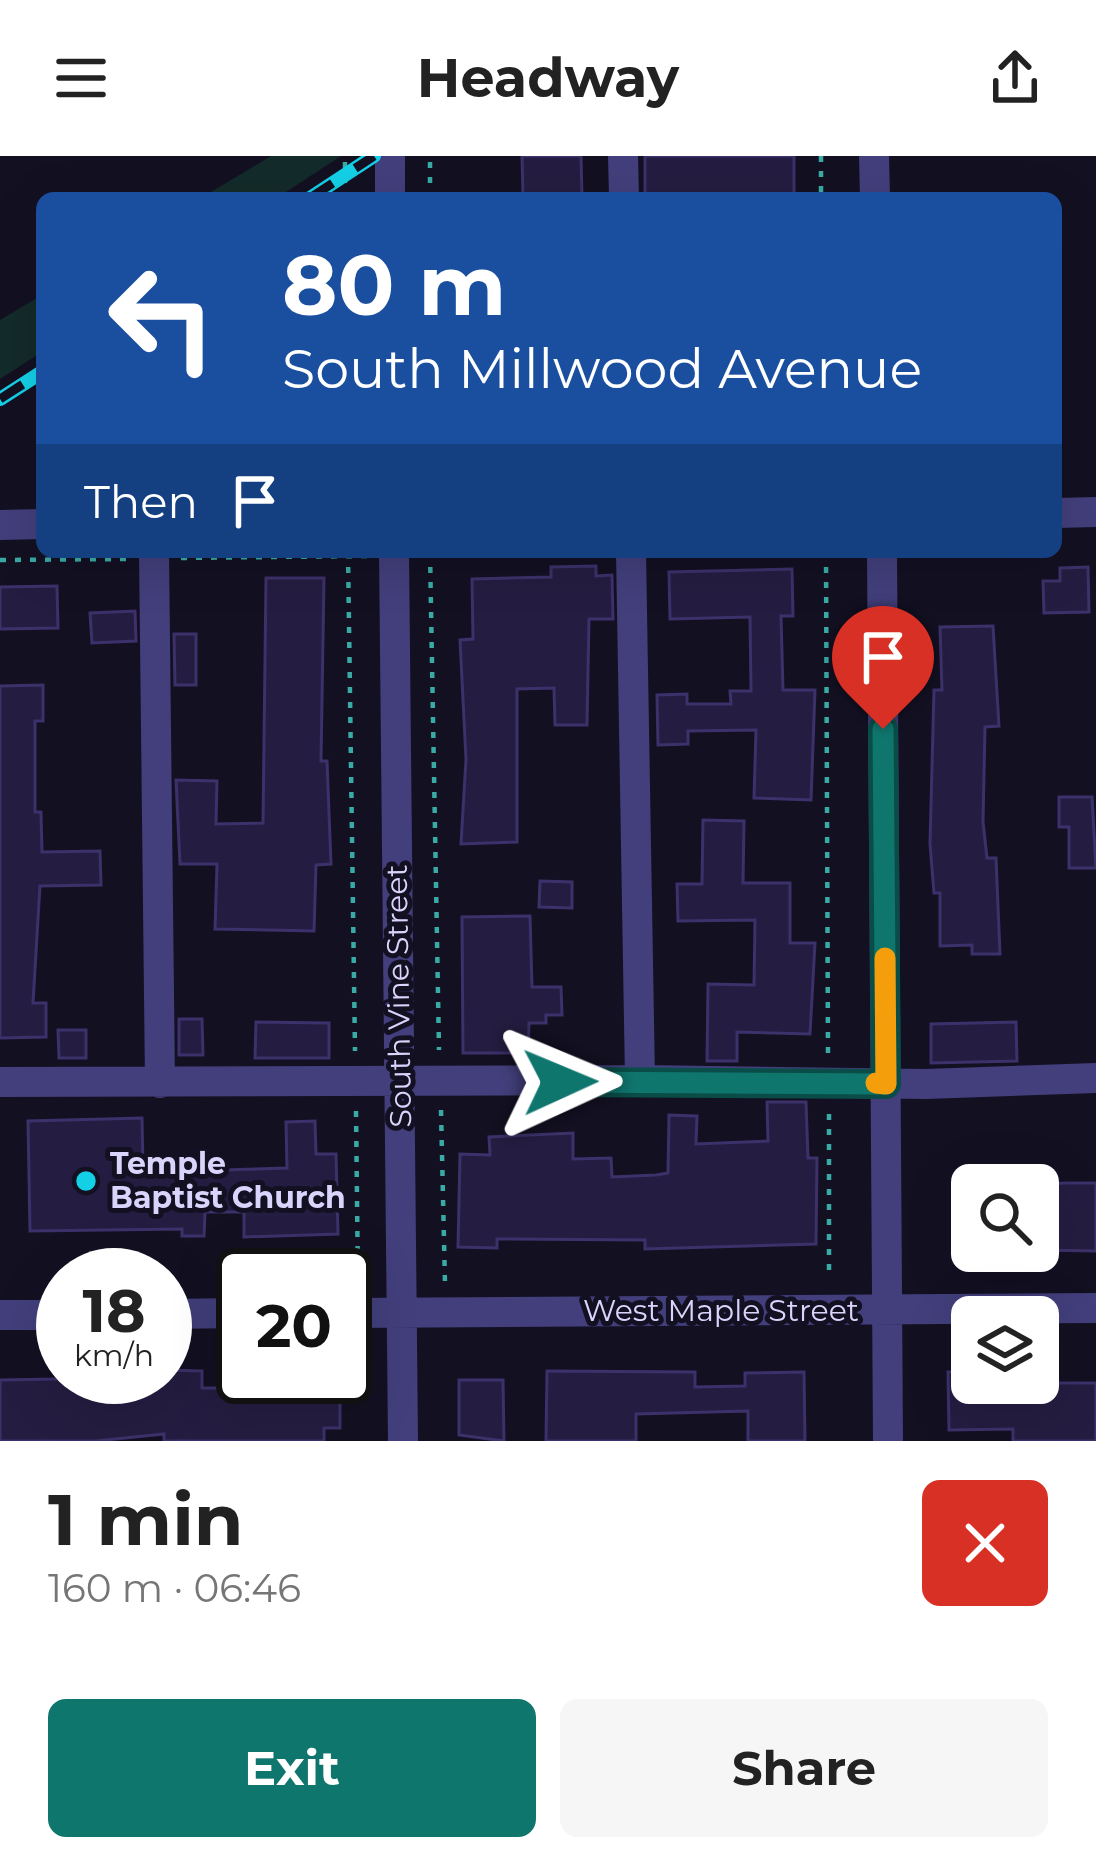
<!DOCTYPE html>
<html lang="en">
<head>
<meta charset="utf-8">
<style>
	body { margin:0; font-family:Montserrat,sans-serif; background:#f6f6f6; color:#222; height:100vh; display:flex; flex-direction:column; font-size:45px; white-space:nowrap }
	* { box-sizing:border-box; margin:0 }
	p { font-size:39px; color:#767676 }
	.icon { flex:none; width:66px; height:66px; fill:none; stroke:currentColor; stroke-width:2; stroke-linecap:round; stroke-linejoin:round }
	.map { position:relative; height:1285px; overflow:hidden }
	.panel { display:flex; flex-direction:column; background:#fff; flex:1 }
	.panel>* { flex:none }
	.hud { position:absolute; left:36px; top:36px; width:1026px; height:366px; border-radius:18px; box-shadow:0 12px 48px #0002; background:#1a4fa0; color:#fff; overflow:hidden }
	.buttons { position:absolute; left:951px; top:1008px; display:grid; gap:24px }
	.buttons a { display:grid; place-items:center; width:108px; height:108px; border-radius:18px; background:#fff; box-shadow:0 12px 48px #0002; font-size:60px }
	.speed { position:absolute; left:36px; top:1092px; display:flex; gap:24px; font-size:60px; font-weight:700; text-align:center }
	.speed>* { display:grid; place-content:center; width:156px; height:156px; border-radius:50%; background:#fff; box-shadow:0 12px 48px #0002; line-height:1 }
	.speed small { font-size:30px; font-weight:400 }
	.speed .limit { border:6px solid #111; border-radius:18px; background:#fff; color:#111 }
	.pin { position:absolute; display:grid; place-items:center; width:102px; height:102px; color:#fff; margin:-123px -51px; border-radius:50% 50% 50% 0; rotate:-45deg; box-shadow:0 0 12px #0007 }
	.pin .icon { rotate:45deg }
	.me { position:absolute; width:132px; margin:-66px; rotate:89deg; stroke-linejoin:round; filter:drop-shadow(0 0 9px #0008) }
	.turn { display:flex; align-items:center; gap:42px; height:252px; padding:0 48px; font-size:54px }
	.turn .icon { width:156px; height:156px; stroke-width:2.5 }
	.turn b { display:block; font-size:84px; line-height:102px }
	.then { display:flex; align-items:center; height:114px; padding:0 48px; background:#0003; gap:24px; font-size:45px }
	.round { display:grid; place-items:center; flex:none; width:126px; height:126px; border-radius:18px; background:#f6f6f6 }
	.overview { display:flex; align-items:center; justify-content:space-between; height:204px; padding:0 48px }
	h1 { font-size:72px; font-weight:700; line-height:90px }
	.primary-button { display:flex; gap:24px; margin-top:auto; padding:24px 48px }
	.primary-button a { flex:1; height:138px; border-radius:18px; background:#0f766e; color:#fff; font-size:48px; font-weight:700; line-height:138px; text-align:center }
	.primary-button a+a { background:#f6f6f6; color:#222 }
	header { display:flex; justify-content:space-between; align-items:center; height:156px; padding:0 48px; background:#fff; font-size:54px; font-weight:700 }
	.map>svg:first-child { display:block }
	.green { fill:#132b2a }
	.building { fill:#251d41; stroke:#3d316b; stroke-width:3 }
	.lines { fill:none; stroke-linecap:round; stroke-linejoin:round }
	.path { stroke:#39aaa5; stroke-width:4.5; stroke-dasharray:6 9; stroke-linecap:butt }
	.minor { stroke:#423f7c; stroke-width:30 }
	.rail-casing { stroke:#14d0e7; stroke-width:14 }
	.rail { stroke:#131022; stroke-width:9; stroke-dasharray:27; stroke-linecap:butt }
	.route-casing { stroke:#0a4d48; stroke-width:30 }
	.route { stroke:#0f766e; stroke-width:21 }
	.slow { stroke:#f59e0b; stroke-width:21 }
	.poi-dot { fill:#14d0e7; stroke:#131022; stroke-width:4.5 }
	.labels { text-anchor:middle; stroke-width:10; stroke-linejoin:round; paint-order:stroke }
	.street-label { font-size:30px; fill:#d9d4fb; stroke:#131022 }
	.poi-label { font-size:30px; font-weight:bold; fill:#d9d4fb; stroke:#131022; text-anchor:start }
</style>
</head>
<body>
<header><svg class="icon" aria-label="menu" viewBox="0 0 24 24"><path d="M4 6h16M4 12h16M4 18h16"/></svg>Headway<svg class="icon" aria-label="share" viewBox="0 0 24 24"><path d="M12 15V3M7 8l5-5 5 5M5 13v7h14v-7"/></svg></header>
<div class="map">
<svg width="1096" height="1285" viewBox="0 0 1096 1285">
	<rect width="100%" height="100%" fill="#131022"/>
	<path class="green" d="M 271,0 L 341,0 L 277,42 L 201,42 Z
		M 42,139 L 42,196 L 0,223 L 0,164 Z"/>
	<path class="building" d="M 522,0 L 581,0 L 582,42 L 523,42 Z
		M 645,0 L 794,0 L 794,42 L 645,42 Z
		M 596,410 L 596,420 L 612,419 L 613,463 L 589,463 L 587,569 L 555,569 L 554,532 L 517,533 L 517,686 L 461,688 L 466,603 L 460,484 L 473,483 L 472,423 L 551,421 L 551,411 Z
		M 1088,411 L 1089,456 L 1044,457 L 1043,425 L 1060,425 L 1060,412 Z
		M 792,413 L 793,460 L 781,460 L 783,534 L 815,534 L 811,644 L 754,642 L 756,574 L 688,575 L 688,588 L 658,589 L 657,539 L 687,538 L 687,548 L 731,548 L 730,535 L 751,535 L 750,461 L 670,463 L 669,416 Z
		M 266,422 L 324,422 L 321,605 L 327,605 L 331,708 L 316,709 L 314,775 L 215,773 L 217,708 L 180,708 L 176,624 L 217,625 L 216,668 L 263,667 Z
		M 57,430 L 58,472 L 0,473 L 0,431 Z
		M 135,455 L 136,485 L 92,487 L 90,457 Z
		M 993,470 L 999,570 L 985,571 L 983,666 L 987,702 L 996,702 L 1000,798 L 972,798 L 972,789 L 940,790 L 940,737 L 934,737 L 930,688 L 934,534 L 942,534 L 940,471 Z
		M 174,478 L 196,478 L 196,529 L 175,529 Z
		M 43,529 L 43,565 L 35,565 L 35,656 L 41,656 L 42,696 L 100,695 L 101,729 L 40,730 L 33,847 L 46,847 L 46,881 L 0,882 L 0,530 Z
		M 1059,641 L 1092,641 L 1096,712 L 1069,712 L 1069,671 L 1059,671 Z
		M 703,664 L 744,665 L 743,727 L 790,727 L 790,787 L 815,787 L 810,878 L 737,876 L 737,905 L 707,905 L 708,828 L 754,829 L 755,764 L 678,765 L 677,728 L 702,728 Z
		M 540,725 L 572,726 L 572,752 L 539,751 Z
		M 530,760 L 532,831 L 561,831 L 562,859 L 546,859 L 546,867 L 529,867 L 528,897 L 463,897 L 462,761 Z
		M 179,863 L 202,863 L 203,899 L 179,899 Z
		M 256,866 L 329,867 L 329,902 L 255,902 Z
		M 1016,866 L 1017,905 L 931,907 L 931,868 Z
		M 58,874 L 86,874 L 86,902 L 59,902 Z
		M 767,946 L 806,946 L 808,1002 L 817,1002 L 816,1088 L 645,1093 L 645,1084 L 497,1083 L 497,1092 L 458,1091 L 460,998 L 490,999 L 489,981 L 573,977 L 573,1003 L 611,1002 L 612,1021 L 656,1019 L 668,1017 L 669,959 L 697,960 L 696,988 L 768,985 Z
		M 142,962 L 143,1012 L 220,1014 L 287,1012 L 286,966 L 315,965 L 316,998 L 336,998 L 338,1078 L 244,1081 L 244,1056 L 205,1056 L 204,1080 L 182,1080 L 182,1073 L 30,1075 L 28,965 Z
		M 1065,1027 L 1096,1027 L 1096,1095 L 1038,1094 L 1038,1029 Z
		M 165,1214 L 202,1215 L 202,1232 L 244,1232 L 244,1221 L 340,1221 L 340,1272 L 324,1272 L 324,1285 L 164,1285 L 164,1278 L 96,1285 L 0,1285 L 0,1224 L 165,1221 Z
		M 547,1215 L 695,1216 L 695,1231 L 745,1230 L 745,1217 L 804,1216 L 805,1285 L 748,1285 L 748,1255 L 636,1258 L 636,1285 L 546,1285 Z
		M 948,1216 L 972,1216 L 972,1227 L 1096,1227 L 1096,1285 L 1013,1285 L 1013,1273 L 949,1274 Z
		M 459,1224 L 503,1224 L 504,1285 L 459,1279 Z"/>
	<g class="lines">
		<path class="path" d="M 821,0 L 821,42
			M 345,42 L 345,0
			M 430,42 L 430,0
			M 348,396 L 355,895
			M 430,396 L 439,894
			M 826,396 L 828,898
			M 661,397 L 757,396
			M 433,399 L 601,398
			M 181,402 L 367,400
			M 0,404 L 127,403
			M 441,954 L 445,1128
			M 356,955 L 358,1129
			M 829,958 L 829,1114"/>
		<path class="minor" d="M 390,0 L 390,42
			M 623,0 L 624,42
			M 874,0 L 875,42
			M 1056,357 L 1096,356
			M 0,369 L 42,368
			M 154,396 L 160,927
			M 394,396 L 403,1285
			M 882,396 L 888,1285
			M 640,924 L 926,928 L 1096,922
			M 0,926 L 640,924 L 631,396
			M 345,1157 L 1096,1152
			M 165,1158 L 243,1157
			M 0,1159 L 63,1159"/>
		<g class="rail-casing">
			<path id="rail" d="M 310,42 L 374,0
				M 0,243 L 42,216"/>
		</g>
		<use href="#rail" class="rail"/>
	</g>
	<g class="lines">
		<g class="route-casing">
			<path id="route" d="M 560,926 L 886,928 L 883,573"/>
		</g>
		<use href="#route" class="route"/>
		<path class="slow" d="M 876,927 L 886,928 L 885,802"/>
	</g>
	<circle class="poi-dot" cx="86" cy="1025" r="12"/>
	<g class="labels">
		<g class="street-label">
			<text transform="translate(399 840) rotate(-91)" y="10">South Vine Street</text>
			<text x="721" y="1165">West Maple Street</text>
		</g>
		<g class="poi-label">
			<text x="110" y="1018">Temple<tspan x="110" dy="34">Baptist Church</tspan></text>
		</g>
	</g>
</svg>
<div class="buttons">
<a><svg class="icon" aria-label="search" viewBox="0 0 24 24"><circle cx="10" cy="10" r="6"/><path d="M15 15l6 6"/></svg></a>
<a><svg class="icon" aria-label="layers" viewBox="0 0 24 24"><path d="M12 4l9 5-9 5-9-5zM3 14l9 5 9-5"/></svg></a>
</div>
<div class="speed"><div>18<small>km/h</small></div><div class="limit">20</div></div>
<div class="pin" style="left:883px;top:573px;background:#d93025"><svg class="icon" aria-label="arrive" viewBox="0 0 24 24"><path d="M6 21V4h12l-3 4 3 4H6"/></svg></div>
<svg class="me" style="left:560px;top:926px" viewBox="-20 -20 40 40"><path d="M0-17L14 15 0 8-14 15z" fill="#0f766e" stroke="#fff" stroke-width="4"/></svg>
<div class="hud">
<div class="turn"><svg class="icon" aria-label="left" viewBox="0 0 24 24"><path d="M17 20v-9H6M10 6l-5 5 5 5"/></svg><div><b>80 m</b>South Millwood Avenue</div></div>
<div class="then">Then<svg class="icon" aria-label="arrive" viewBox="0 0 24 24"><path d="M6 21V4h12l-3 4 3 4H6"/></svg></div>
</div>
</div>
<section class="panel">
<div class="overview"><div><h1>1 min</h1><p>160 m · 06:46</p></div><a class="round" style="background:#d93025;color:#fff"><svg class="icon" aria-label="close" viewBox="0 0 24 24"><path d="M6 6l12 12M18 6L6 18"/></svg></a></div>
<div class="primary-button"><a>Exit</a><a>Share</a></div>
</section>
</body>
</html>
